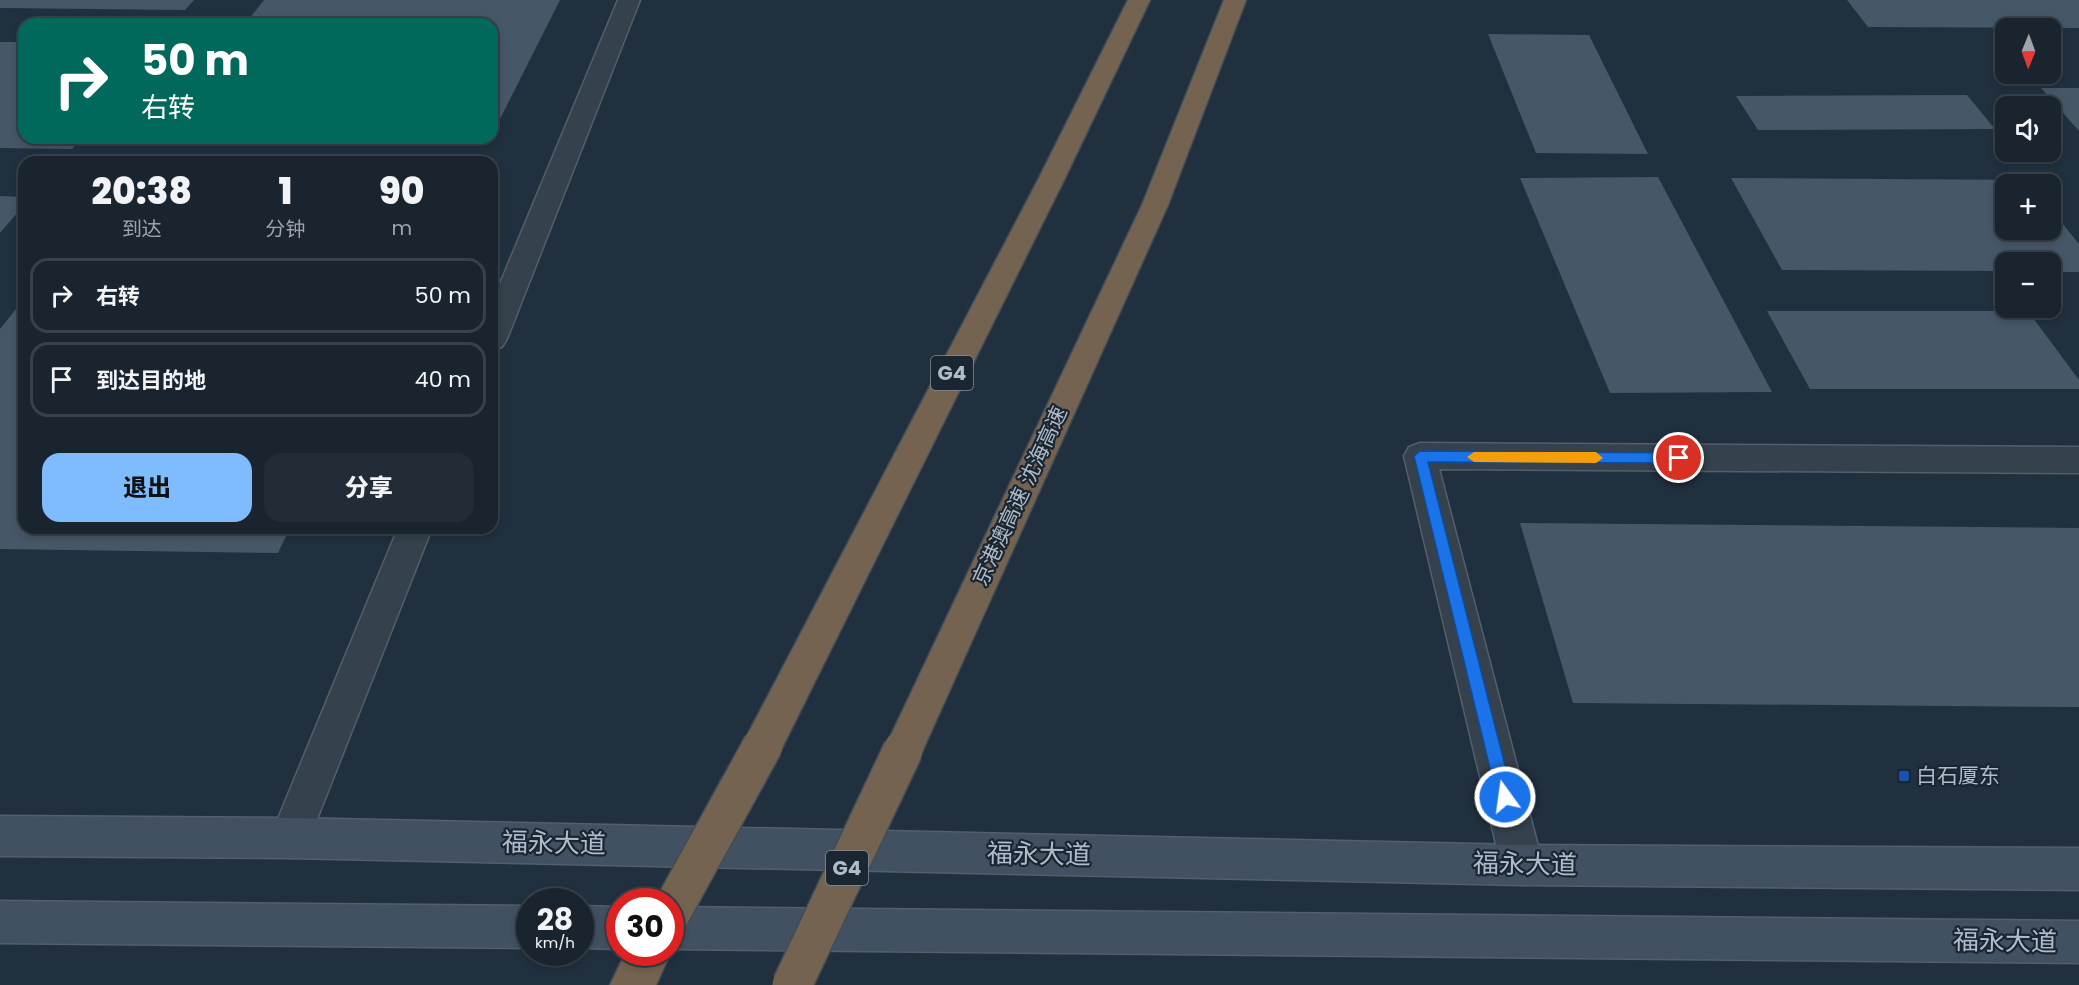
<!DOCTYPE html>
<html lang="zh">
<head>
<meta charset="utf-8">
<style>
	body { margin:0; font-family:Poppins,"Noto Sans SC",sans-serif; background:#222c36; color:#f1f3f6; height:100vh; display:flex; flex-direction:column; font-size:22px; white-space:nowrap }
	* { box-sizing:border-box; margin:0 }
	p { font-size:20px; color:#9fa4aa }
	.icon { flex:none; width:33px; height:33px; fill:none; stroke:currentColor; stroke-width:2; stroke-linecap:round; stroke-linejoin:round }
	.map { position:relative; flex:1; overflow:hidden }
	.details { position:absolute; left:18px; top:156px; width:480px; height:378px; display:flex; flex-direction:column; background:#19242e; border-radius:18px; box-shadow:0 3px 9px #0003,0 0 0 2px #37414a }
	.details>* { flex:none }
	.guide { position:absolute; left:18px; top:18px; width:480px; height:126px; border-radius:18px; box-shadow:0 3px 9px #0003,0 0 0 2px #37414a; background:#00695c; color:#fff; overflow:hidden }
	.needle { width:39px; rotate:181deg }
	.buttons { position:absolute; left:1995px; top:18px; display:grid; gap:12px }
	.buttons a { display:grid; place-items:center; width:66px; height:66px; border-radius:12px; background:#19242e; box-shadow:0 3px 9px #0003,0 0 0 2px #37414a; font-size:30px }
	.speed { position:absolute; left:516px; top:888px; display:flex; gap:12px; font-size:30px; font-weight:700; text-align:center }
	.speed>* { display:grid; place-content:center; width:78px; height:78px; border-radius:50%; background:#19242e; box-shadow:0 3px 9px #0003,0 0 0 2px #37414a; line-height:1 }
	.speed small { font-size:15px; font-weight:400 }
	.speed .limit { border:9px solid #d22; background:#fff; color:#111 }
	.pin { position:absolute; display:grid; place-items:center; width:51px; height:51px; color:#fff; margin:-26px; border:3px solid #fff; border-radius:50%; box-shadow:0 2px 6px #0007 }
	.me { position:absolute; width:66px; margin:-33px; rotate:346deg; stroke-linejoin:round; filter:drop-shadow(0 0 4px #0008) }
	.turn { display:flex; align-items:center; gap:21px; height:126px; padding:0 24px; font-size:27px }
	.turn .icon { width:78px; height:78px; stroke-width:2.5 }
	.turn b { display:block; font-size:42px; line-height:51px }
	.eta { display:flex; justify-content:space-evenly; align-items:center; height:102px; text-align:center }
	.eta b { font-size:36px; font-weight:800; line-height:42px }
	.action { display:flex; gap:12px; margin-top:auto; padding:12px 24px }
	.action a { flex:1; height:69px; border-radius:18px; background:#7fbcff; color:#111; font-size:24px; font-weight:800; line-height:69px; text-align:center }
	.action a+a { background:#222c36; color:#f1f3f6 }
	ul { padding:0; list-style:none }
	li { display:flex; align-items:center; gap:18px; height:75px; margin:0 12px 9px; padding:0 12px; border:3px solid #37414a; border-radius:18px }
	li div { flex:1 }
	li b { display:block; font-size:22px }
	li em { font-style:normal }
	.map>svg:first-child { display:block }
	.building { fill:#465767 }
	.lines { fill:none; stroke-linecap:round; stroke-linejoin:round }
	.minor-casing { stroke:#535f6b; stroke-width:3 }
	.secondary-casing { stroke:#535f6b; stroke-width:3 }
	.motorway-casing { stroke:#404c58; stroke-width:3 }
	.minor { fill:#35414d; fill-rule:evenodd }
	.secondary { fill:#425161; fill-rule:evenodd }
	.motorway { fill:#746351; fill-rule:evenodd }
	.motorway-bridge-casing { stroke:#404c58; stroke-width:42; stroke-linecap:butt }
	.motorway-bridge { stroke:#746351; stroke-width:39 }
	.route { fill:#1a73e8; stroke:#114b97; stroke-width:1.5 }
	.slow { fill:#f59e0b }
	.transit-dot { fill:#1a4fb4; stroke:#1a2632; stroke-width:2 }
	.labels { text-anchor:middle; stroke-width:4.5; stroke-linejoin:round; paint-order:stroke }
	.shield { fill:#1a2632; stroke:#838f9c; stroke-width:1.5 }
	.shield-label { font-size:20px; font-weight:bold; fill:#b0bcc9 }
	.street-label { font-size:21px; fill:#b0bcc9; stroke:#1a2632 }
	.poi-label { font-size:21px; fill:#b0bcc9; stroke:#1a2632; text-anchor:start }
	.near-street-label { font-size:26px; fill:#b0bcc9; stroke:#1a2632 }
</style>
</head>
<body>
<div class="map">
<svg width="2079" height="985" viewBox="0 0 2079 985">
	<rect width="100%" height="100%" fill="#21303e"/>
	<path class="building" d="M 0,0 L 194,0 L 185,10 L 0,8 Z
		M 264,0 L 560,0 L 496,127 L 492,127 L 492,24 L 245,24 Z
		M 1847,0 L 2079,0 L 2079,28 L 1868,27 Z
		M 1488,34 L 1589,35 L 1648,154 L 1536,153 Z
		M 0,42 L 24,42 L 24,138 L 81,138 L 72,149 L 0,148 Z
		M 2041,88 L 2079,88 L 2079,131 Z
		M 1967,95 L 1995,129 L 1758,130 L 1736,96 Z
		M 1658,177 L 1772,392 L 1610,393 L 1520,178 Z
		M 1731,178 L 2028,180 L 2031,184 L 2006,184 L 2006,230 L 2050,230 L 2050,208 L 2079,244 L 2079,272 L 2050,272 L 2050,262 L 2006,262 L 2006,271 L 1782,270 Z
		M 0,196 L 24,197 L 24,205 L 0,233 Z
		M 16,309 L 24,309 L 24,528 L 290,528 L 278,553 L 0,549 L 0,329 Z
		M 1767,311 L 2028,311 L 2079,380 L 2079,389 L 1810,389 Z
		M 1520,523 L 2079,528 L 2079,707 L 1573,703 Z"/>
	<g class="lines">
		<g class="minor-casing">
			<path id="minor" d="M 618,0 L 640,0 L 507,339 L 502,347 L 492,350 L 492,303 Z
				M 1420,443 L 2079,447 L 2079,473 L 1439,469 L 1543,865 L 1537,879 L 1522,885 L 1507,879 L 1501,865 L 1404,456 L 1409,447 Z
				M 398,528 L 432,528 L 304,852 L 290,858 L 276,852 L 270,838 Z"/>
		</g>
		<g class="secondary-casing">
			<path id="secondary" d="M 0,816 L 290,818 L 1522,845 L 2079,848 L 2079,890 L 1522,885 L 290,858 L 0,856 Z
				M 0,901 L 530,906 L 530,948 L 0,943 Z
				M 580,906 L 620,907 L 620,949 L 580,948 Z
				M 670,907 L 2079,921 L 2079,963 L 670,949 Z"/>
		</g>
		<g class="motorway-casing">
			<path id="motorway" d="M 1128,0 L 1150,0 L 1065,178 L 777,758 L 763,763 L 749,758 L 744,745 L 749,732 L 1039,178 Z
				M 1224,0 L 1246,0 L 1168,205 L 917,763 L 903,768 L 889,763 L 884,750 L 1142,205 Z
				M 670,950 L 671,952 L 656,985 L 610,985 L 626,952 L 670,952 Z"/>
		</g>
		<use href="#minor" class="minor"/>
		<use href="#secondary" class="secondary"/>
		<use href="#motorway" class="motorway"/>
		<g class="motorway-bridge-casing">
			<path id="motorway-bridge" d="M 670,914 L 763,745
				M 792,985 L 903,750"/>
		</g>
		<use href="#motorway-bridge" class="motorway-bridge"/>
	</g>
	<path class="route" d="M 1420,451 L 1679,453 L 1686,458 L 1679,463 L 1428,462 L 1513,797 L 1511,802 L 1505,805 L 1499,802 L 1497,797 L 1414,456 Z"/>
	<path class="slow" d="M 1474,452 L 1596,452 L 1603,458 L 1596,463 L 1474,462 L 1467,457 Z"/>
	<rect class="transit-dot" x="1898" y="770" width="12" height="12" rx="3"/>
	<g class="labels">
		<g class="shield">
			<rect x="931" y="356" width="42" height="34" rx="4.5"/>
			<rect x="826" y="851" width="42" height="34" rx="4.5"/>
		</g>
		<g class="shield-label">
			<text x="952" y="380">G4</text>
			<text x="847" y="875">G4</text>
		</g>
		<g class="street-label">
			<text transform="translate(1020 496) rotate(-65)" y="7">京港澳高速 沈海高速</text>
		</g>
		<g class="poi-label">
			<text x="1916" y="783">白石厦东</text>
		</g>
		<g class="near-street-label">
			<text transform="translate(554 843) rotate(1)" y="9">福永大道</text>
			<text transform="translate(1039 854) rotate(1)" y="9">福永大道</text>
			<text transform="translate(1525 864) rotate(1)" y="9">福永大道</text>
			<text transform="translate(2005 941) rotate(1)" y="9">福永大道</text>
		</g>
	</g>
</svg>
<div class="buttons">
<a><svg class="needle" viewBox="-14 -14 28 28"><path d="M0-13l5 13h-10z" fill="#e53935"/><path d="M0 13l5-13h-10z" fill="#9fa4aa"/></svg></a>
<a><svg class="icon" aria-label="sound" viewBox="0 0 24 24"><path d="M4 9h4l5-4v14l-5-4H4zM17 9q2 3 0 6"/></svg></a>
<a>+</a>
<a>−</a>
</div>
<div class="speed"><div>28<small>km/h</small></div><div class="limit">30</div></div>
<div class="pin" style="left:1679px;top:458px;background:#d93025"><svg class="icon" aria-label="arrive" viewBox="0 0 24 24"><path d="M6 21V4h12l-3 4 3 4H6"/></svg></div>
<svg class="me" style="left:1505px;top:797px" viewBox="-20 -20 40 40"><circle r="17" fill="#1a73e8" stroke="#fff" stroke-width="3"/><path d="M0-11L8 9 0 5-8 9z" fill="#fff"/></svg>
<div class="guide">
<div class="turn"><svg class="icon" aria-label="right" viewBox="0 0 24 24"><path d="M7 20v-9h11M14 6l5 5-5 5"/></svg><div><b>50 m</b>右转</div></div>
</div>
<section class="details">
<div class="eta">
<div><b>20:38</b><p>到达</p></div>
<div><b>1</b><p>分钟</p></div>
<div><b>90</b><p>m</p></div>
</div>
<ul>
<li><svg class="icon" aria-label="right" viewBox="0 0 24 24"><path d="M7 20v-9h11M14 6l5 5-5 5"/></svg><div><b>右转</b></div><em>50 m</em></li>
<li><svg class="icon" aria-label="arrive" viewBox="0 0 24 24"><path d="M6 21V4h12l-3 4 3 4H6"/></svg><div><b>到达目的地</b></div><em>40 m</em></li>
</ul>
<div class="action"><a>退出</a><a>分享</a></div>
</section>
</div>
</body>
</html>
